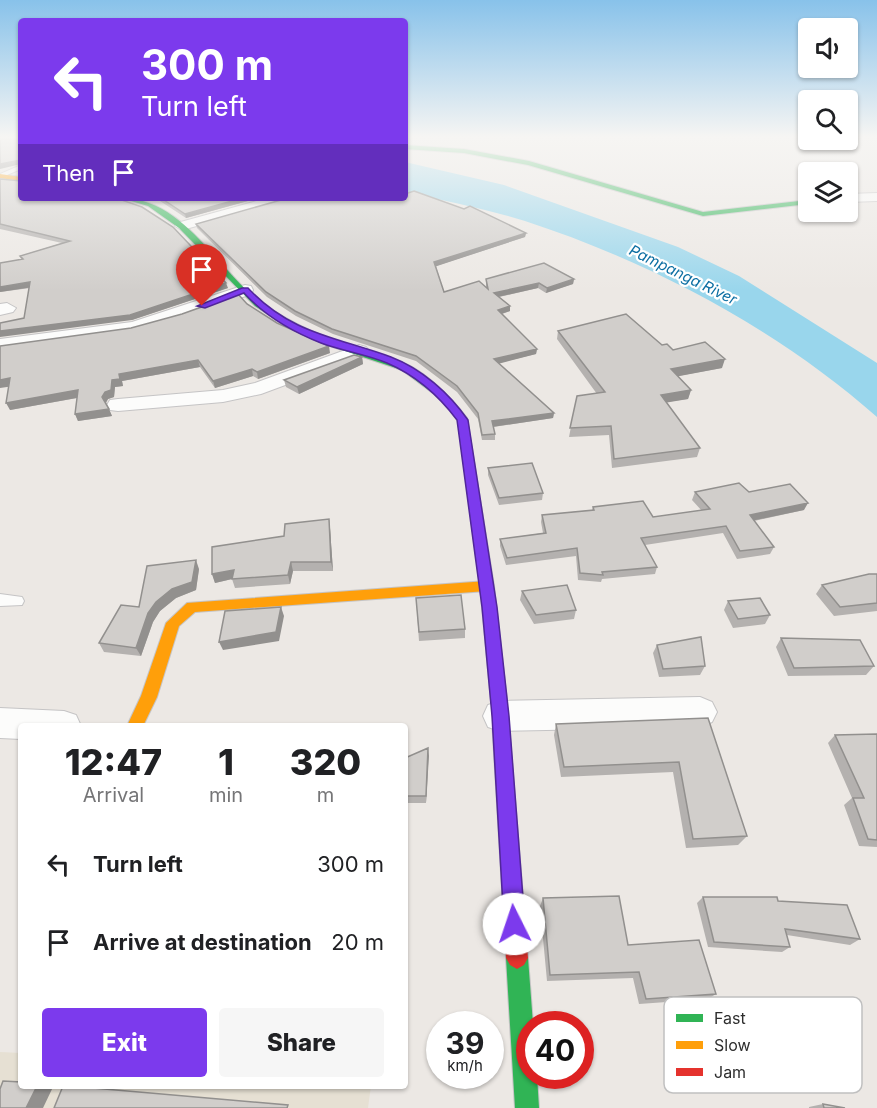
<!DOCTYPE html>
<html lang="en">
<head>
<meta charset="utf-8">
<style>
	body { margin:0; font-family:Inter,sans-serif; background:#f6f6f6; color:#202124; height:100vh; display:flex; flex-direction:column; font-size:22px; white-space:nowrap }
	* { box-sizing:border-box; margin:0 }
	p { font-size:20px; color:#757577 }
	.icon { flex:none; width:33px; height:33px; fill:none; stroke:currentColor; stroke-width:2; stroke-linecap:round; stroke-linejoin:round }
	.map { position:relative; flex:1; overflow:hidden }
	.sheet { position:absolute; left:18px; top:723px; width:390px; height:366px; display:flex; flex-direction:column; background:#fff; border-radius:6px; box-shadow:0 2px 4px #0004 }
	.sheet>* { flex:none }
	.hud { position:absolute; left:18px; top:18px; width:390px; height:183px; border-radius:6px; box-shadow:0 2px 4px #0004; background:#7c3aed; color:#fff; overflow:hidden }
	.fabs { position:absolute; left:798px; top:18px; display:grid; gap:12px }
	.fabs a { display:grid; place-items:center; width:60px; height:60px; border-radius:6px; background:#fff; box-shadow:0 2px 4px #0004; font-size:30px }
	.speed { position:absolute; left:426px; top:1011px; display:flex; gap:12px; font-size:30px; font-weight:700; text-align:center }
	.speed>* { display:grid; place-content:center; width:78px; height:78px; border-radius:50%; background:#fff; box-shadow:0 2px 4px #0004; line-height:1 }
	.speed small { font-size:15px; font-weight:400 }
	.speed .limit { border:9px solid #d22; background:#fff; color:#111 }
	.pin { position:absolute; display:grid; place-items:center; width:51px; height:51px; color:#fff; margin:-62px -26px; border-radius:50% 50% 50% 0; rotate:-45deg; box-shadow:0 0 6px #0007 }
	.pin .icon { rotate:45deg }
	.me { position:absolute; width:66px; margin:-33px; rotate:356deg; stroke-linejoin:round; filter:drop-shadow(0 0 4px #0008) }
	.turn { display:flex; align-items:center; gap:21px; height:126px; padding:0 24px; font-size:27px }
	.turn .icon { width:78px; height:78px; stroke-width:2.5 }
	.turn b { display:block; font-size:42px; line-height:51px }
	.then { display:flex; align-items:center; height:57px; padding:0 24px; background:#0003; gap:12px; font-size:22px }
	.eta { display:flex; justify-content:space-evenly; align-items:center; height:102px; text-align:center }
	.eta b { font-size:36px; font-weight:800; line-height:42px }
	.action { display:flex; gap:12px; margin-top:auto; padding:12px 24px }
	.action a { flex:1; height:69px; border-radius:6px; background:#7c3aed; color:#fff; font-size:24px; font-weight:800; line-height:69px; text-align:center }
	.action a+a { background:#f6f6f6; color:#202124 }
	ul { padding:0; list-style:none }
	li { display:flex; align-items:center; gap:18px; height:78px; padding:0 24px }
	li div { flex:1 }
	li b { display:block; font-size:22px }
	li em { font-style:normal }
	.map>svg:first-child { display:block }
	.education { fill:#e6e0d3 }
	.water { fill:#99d6ec }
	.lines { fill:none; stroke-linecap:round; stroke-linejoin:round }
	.lane-casing { stroke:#c5c4c5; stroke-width:2 }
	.street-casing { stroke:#c5c4c5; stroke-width:2 }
	.fast-casing { stroke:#c5c4c5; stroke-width:2 }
	.slow-casing { stroke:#c5c4c5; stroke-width:2 }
	.jam-casing { stroke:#c5c4c5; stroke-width:2 }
	.lane { fill:#fcfcfb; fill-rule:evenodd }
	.street { fill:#fcfcfb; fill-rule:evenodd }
	.fast { fill:#30b455; fill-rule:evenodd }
	.slow { fill:#ff9f0a; fill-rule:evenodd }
	.jam { fill:#e5322d; fill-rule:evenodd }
	.wall { fill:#b4b1af }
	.shaded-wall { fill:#92908e }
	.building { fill:#d1cecb; stroke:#92908e; stroke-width:1.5 }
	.route { fill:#7c3aed; stroke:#51269a; stroke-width:1.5 }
	.labels { text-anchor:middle; stroke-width:4.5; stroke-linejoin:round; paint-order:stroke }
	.far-water-label { font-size:15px; font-style:italic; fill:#0d6fa3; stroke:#fff }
	.key { fill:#fff; stroke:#c0c0c0; stroke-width:1.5 }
	.key-label { font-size:16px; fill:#2e2e2e }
</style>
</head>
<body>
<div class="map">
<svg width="877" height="1108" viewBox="0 0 877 1108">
	<rect width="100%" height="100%" fill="#ece8e4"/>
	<path class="education" d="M 0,1052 L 21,1053 L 21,1086 L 371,1086 L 368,1108 L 0,1108 Z"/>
	<path class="water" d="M 405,162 L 504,185 L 678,247 L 739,276 L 877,363 L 877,417 C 777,329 651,262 525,221 C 486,209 445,201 405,192 Z"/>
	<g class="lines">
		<g class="lane-casing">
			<path id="lane" d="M 21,165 L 21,169 L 0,178 L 0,174 Z
				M 0,594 L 22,597 L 24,601 L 22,605 L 0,606 Z"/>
		</g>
		<g class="street-casing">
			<path id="street" d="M 877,193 L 877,201 L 848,202 L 848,194 Z
				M 268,198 L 290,198 L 288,201 L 182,230 L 175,226 L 177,223 Z
				M 245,285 L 251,286 L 253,290 L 251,294 L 183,319 L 133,333 L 0,351 L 0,339 L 132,322 Z
				M 7,303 L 16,308 L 13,312 L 0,315 L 0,304 Z
				M 359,345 L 366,347 L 369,351 L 366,355 L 261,394 L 223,402 L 118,411 L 110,410 L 107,405 L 110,400 L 118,399 L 223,390 L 255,383 Z
				M 700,697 L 712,702 L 717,712 L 712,722 L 700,727 L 500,731 L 488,727 L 483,716 L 488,705 L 500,701 Z
				M 0,708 L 64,711 L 76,715 L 81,726 L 21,726 L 21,739 L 0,738 Z"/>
		</g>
		<g class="fast-casing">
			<path id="fast" d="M 405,145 L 464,149 L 529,161 L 703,212 L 808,200 L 808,204 L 703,216 L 528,165 L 464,153 L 405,149 Z
				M 121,198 C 185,198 217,271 263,304 C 294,325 327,339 362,350 C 377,355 396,359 410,366 C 432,378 451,398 467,418 L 494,586 L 507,701 L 505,706 L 499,708 L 493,706 L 491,701 L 480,586 L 458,420 L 442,400 L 402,370 L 321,343 L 284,325 L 255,306 L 179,228 L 148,206 Z
				M 517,947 L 524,951 L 528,958 L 533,1024 L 530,1024 L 530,1076 L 537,1076 L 539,1108 L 515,1108 L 506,958 L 510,951 Z"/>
		</g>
		<g class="slow-casing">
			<path id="slow" d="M 0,174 L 21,177 L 21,181 L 0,178 Z
				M 487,581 L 492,582 L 494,586 L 492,590 L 487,591 L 195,612 L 179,626 L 157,697 L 143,726 L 127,726 L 141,696 L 166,623 L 187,603 Z"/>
		</g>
		<g class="jam-casing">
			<path id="jam" d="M 499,694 L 505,696 L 507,701 L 528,958 L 524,965 L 517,969 L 510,965 L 506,958 L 491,701 L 493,696 Z"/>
		</g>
		<use href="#lane" class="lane"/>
		<use href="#street" class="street"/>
		<use href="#fast" class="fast"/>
		<use href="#slow" class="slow"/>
		<use href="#jam" class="jam"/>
	</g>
	<path class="wall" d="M 0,179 L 228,288 L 132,320 L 24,318 L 30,288 L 0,292 L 21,259 L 20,256 L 62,243 L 0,229 Z
		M 153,198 L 259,198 L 186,218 L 157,199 Z
		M 288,199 L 390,200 L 526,233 L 525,237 L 436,266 L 444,292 L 486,287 L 486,279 L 574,279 L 573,284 L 546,293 L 538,288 L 499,297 L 510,306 L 510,311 L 502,314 L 537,349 L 536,354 L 499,363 L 554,413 L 553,418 L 493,427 L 495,434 L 495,440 L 482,440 L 478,419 L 457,392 L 416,361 L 333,334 L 296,316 L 267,297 L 197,228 L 196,224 Z
		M 247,304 L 277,323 L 330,353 L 258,379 L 253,376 L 215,388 L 200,367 L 122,381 L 123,386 L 115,387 L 114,397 L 108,399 L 106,403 L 112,416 L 78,421 L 75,414 L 77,398 L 10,410 L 9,386 L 131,328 Z
		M 558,331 L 662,345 L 722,368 L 678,376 L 691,390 L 688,399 L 666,402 L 700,448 L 697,457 L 612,468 L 609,435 L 569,437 L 577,396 L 597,394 L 557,339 Z
		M 362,357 L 363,364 L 299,394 L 286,387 L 284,380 Z
		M 488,468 L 543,493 L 542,500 L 499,505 L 488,475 Z
		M 695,492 L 749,492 L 804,510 L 754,521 L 774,547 L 770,554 L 737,559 L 723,533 L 645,545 L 657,567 L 655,574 L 602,579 L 601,582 L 578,580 L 576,556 L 506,565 L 500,546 L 500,539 L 543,533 L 541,522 L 542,515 L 592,510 L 593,507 L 653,517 L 702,511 L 692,500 Z
		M 330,528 L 333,571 L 293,571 L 290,584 L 235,588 L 232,579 L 215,583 L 212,574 L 284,536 Z
		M 199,569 L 196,590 L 176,598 L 160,611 L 153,622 L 141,656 L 104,652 L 99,643 L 139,607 Z
		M 877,574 L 877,611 L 834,616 L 816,594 L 822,585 Z
		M 522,591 L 576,610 L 574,619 L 534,624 L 520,600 Z
		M 416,598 L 465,629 L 465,638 L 419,641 Z
		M 728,601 L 770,615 L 765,624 L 733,628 L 724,610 Z
		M 781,638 L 874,666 L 866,675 L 788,676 L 776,647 Z
		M 657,645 L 705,666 L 700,675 L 659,677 L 653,653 Z
		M 708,718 L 747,836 L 738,845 L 686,848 L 673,772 L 561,777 L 554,735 L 556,724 Z
		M 877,734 L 877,847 L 859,846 L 844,805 L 852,798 L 828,743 L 835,735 Z
		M 428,748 L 426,803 L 405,803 L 405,758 Z
		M 703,897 L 778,901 L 860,939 L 850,945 L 787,935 L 790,947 L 782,952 L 708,947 L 697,903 Z
		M 543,898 L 628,945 L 716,994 L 708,999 L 639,1004 L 633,978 L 547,981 L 540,906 Z
		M 823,1104 L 845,1108 L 809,1108 L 809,1107 Z"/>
	<path class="shaded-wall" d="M 21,160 L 21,164 L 0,169 L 0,164 Z
		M 243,198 L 259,198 L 186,218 L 185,214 Z
		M 526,233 L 525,237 L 434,267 L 434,262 Z
		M 574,279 L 573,284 L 546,293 L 547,288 Z
		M 30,282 L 33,287 L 0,292 L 0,287 Z
		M 226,283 L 228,288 L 132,320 L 0,337 L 0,331 Z
		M 539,283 L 538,288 L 493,298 L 494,293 Z
		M 510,306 L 510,311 L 498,315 L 498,310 Z
		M 329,346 L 330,353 L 258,379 L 257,372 Z
		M 537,349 L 536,354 L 494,365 L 494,359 Z
		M 362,357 L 363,364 L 299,394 L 297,387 Z
		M 725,359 L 722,368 L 669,378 L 671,369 Z
		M 198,360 L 200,367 L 122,381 L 123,386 L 115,387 L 114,397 L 108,399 L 105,404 L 102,397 L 112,380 L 119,374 Z
		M 252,369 L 253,376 L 215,388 L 213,381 Z
		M 10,378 L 14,386 L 0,388 L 0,380 Z
		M 78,390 L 82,397 L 10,410 L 6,403 Z
		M 691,390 L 688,399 L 658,404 L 661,395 Z
		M 109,409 L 112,416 L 78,421 L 75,414 Z
		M 554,413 L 553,418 L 492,427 L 492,421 Z
		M 808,503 L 804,510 L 746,522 L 750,515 Z
		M 329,519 L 330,528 L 333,571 L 331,562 Z
		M 196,560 L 199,569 L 196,590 L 176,598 L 160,611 L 153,622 L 141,656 L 136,648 L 148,613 L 156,602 Z
		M 291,562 L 293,571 L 290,584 L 288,575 Z
		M 234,570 L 232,579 L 215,583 L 212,574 Z
		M 281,607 L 284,616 L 279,641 L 223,650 L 219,642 Z
		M 428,748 L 429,756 L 426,803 L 426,796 Z
		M 37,1086 L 53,1087 L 43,1108 L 26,1108 Z"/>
	<path class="building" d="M 0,136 L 21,136 L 21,160 L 0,164 Z
		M 21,177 L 21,198 L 116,198 L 142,207 L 173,227 L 226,283 L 130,315 L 0,331 L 0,323 L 24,318 L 30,282 L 0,287 L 0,263 L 23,259 L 20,256 L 70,241 L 0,224 L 0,179 L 21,181 Z
		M 414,191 L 464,209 L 470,206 L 526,233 L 434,262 L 444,292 L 479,281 L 488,289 L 486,279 L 544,263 L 574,279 L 547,288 L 539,283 L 494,293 L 510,306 L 498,310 L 537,349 L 494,359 L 554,413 L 492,421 L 495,434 L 482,435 L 478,413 L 457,386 L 416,356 L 332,329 L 295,311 L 266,292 L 196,224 L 288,198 L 387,198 L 390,200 L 395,198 L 405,198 L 405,194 Z
		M 161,198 L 243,198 L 185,214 Z
		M 238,294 L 247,304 L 277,323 L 329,346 L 257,372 L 252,369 L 213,381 L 198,360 L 119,374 L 120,379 L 112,380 L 111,390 L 105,392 L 102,397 L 109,409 L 75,414 L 78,390 L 6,403 L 10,378 L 0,380 L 0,346 L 131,328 L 182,314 Z
		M 626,314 L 662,345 L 667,344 L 673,350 L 705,342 L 725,359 L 671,369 L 691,390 L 661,395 L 700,448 L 614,459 L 611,426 L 570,428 L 577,396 L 605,392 L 558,331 Z
		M 354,355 L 362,357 L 297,387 L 284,380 Z
		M 532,463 L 543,493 L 499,498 L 488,468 Z
		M 739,483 L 749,492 L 790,484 L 808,503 L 750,515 L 774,547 L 740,551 L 726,526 L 641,538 L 657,567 L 602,572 L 603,575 L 580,573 L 577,548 L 507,558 L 500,539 L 546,533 L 542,515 L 594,510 L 593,507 L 643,501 L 653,517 L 710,509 L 695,492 Z
		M 329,519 L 331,562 L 291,562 L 288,575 L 232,579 L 234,570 L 212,574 L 212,547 L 284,536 L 285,524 Z
		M 196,560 L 192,582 L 172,589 L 156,602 L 148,613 L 136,648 L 99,643 L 121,605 L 139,607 L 147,566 Z
		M 869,574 L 877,574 L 877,603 L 840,607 L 822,585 Z
		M 567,585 L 576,610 L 536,615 L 522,591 Z
		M 461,595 L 465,629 L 419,632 L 416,598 Z
		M 760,598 L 770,615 L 738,619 L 728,601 Z
		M 281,607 L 276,632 L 219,642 L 225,611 Z
		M 701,637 L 705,666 L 663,669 L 657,645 Z
		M 781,638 L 860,640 L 874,666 L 794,668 Z
		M 708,718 L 747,836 L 693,839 L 679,762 L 564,767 L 556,724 Z
		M 877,734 L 877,840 L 868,839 L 853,798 L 864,798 L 835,735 Z
		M 428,748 L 426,796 L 405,796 L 405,758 Z
		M 619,896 L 628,945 L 699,940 L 716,994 L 646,999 L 639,972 L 550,975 L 543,898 Z
		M 703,897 L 777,897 L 778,901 L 847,905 L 860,939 L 785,929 L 790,947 L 714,942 Z
		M 3,1081 L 21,1082 L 21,1086 L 37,1086 L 26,1108 L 0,1108 L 0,1089 Z
		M 63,1086 L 70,1086 L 288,1105 L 287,1108 L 54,1108 Z
		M 823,1104 L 845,1108 L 824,1108 Z"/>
	<linearGradient id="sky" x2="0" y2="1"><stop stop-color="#88c2ea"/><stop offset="0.47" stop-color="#f6f5f3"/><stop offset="1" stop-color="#f6f5f3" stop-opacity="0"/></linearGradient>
	<rect width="877" height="291" fill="url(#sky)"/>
	<path class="route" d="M 242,288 L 248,288 C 291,334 336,337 391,357 C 422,369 449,393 468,420 L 497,607 L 509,716 L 525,924 L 522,931 L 514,934 L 507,931 L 504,924 L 492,716 L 482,607 L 457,420 C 439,396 415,375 387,363 C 366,354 342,351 321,343 C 293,332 264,315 244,293 L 205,308 L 197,306 Z"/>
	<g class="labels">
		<g class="far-water-label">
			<text transform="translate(683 275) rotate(26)" y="5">Pampanga River</text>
		</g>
	</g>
	<rect x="664" y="997" width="198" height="96" rx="9" class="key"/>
	<rect x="676" y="1014" width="27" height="8" fill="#30b455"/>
	<rect x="676" y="1041" width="27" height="8" fill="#ff9f0a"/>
	<rect x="676" y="1068" width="27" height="8" fill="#e5322d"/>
	<g class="key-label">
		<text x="714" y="1024">Fast</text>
		<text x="714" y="1051">Slow</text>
		<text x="714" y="1078">Jam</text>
	</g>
</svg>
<div class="fabs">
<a><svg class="icon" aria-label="sound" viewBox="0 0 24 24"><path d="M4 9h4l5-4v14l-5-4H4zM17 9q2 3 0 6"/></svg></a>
<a><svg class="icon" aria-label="search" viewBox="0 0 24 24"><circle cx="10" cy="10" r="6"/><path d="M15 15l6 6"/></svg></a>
<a><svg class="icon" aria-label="layers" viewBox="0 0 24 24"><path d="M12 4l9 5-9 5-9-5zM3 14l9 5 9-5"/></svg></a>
</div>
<div class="speed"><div>39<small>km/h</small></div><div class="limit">40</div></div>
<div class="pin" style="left:202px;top:306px;background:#d93025"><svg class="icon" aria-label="arrive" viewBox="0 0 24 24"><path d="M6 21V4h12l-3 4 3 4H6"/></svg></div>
<svg class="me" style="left:514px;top:924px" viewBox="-20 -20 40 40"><circle r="19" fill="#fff"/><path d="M0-13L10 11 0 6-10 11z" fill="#7c3aed"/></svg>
<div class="hud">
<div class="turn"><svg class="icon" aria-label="left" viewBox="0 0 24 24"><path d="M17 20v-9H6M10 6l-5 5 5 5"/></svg><div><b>300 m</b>Turn left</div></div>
<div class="then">Then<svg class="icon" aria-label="arrive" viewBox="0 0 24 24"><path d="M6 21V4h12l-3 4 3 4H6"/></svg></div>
</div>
<section class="sheet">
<div class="eta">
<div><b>12:47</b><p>Arrival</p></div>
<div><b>1</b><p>min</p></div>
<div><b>320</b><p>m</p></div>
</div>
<ul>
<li><svg class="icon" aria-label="left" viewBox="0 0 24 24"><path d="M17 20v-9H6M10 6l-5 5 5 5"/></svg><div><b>Turn left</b></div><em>300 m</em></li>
<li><svg class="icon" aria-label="arrive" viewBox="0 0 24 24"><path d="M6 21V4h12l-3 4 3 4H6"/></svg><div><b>Arrive at destination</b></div><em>20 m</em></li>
</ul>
<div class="action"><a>Exit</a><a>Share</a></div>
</section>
</div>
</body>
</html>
